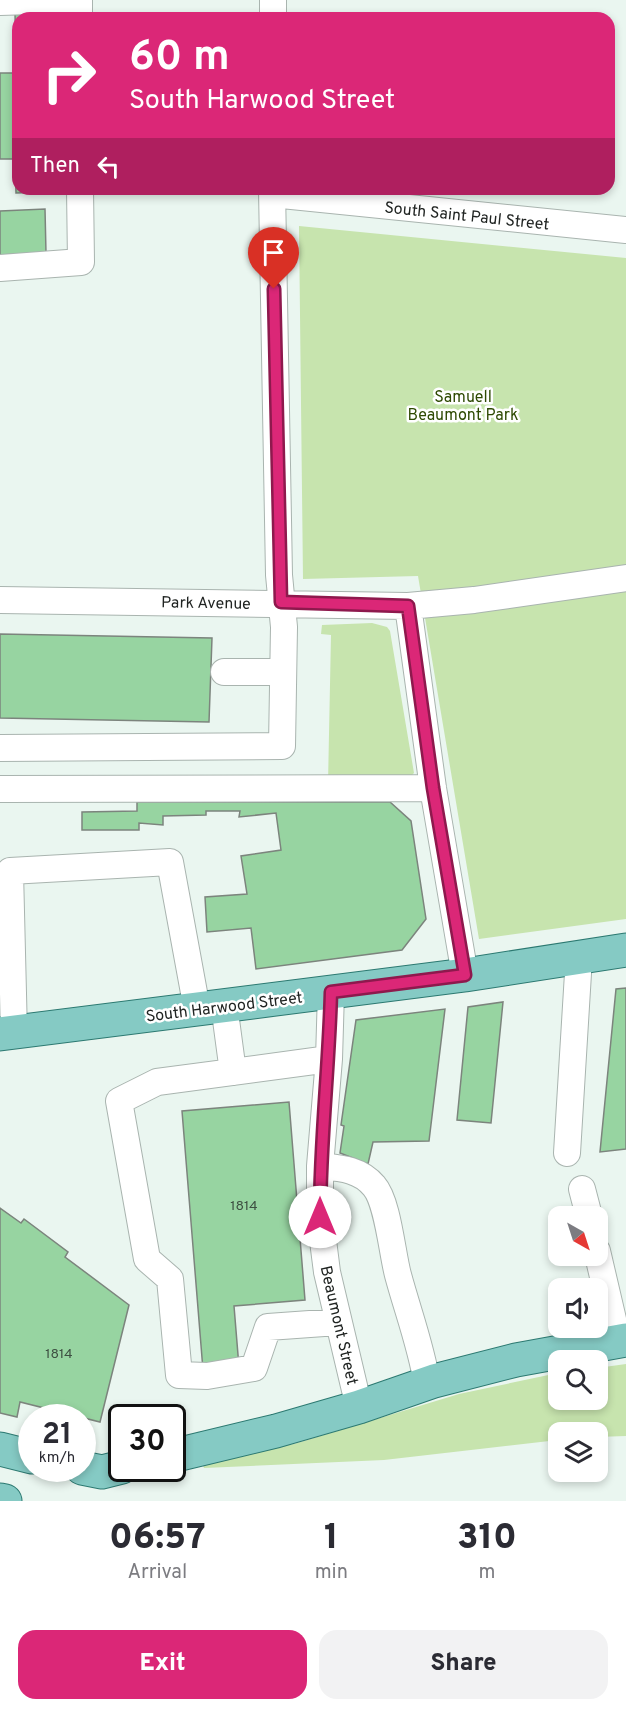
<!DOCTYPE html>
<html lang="en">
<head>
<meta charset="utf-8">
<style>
	body { margin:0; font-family:Overpass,sans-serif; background:#f2f2f3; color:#2b2b33; height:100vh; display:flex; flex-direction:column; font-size:22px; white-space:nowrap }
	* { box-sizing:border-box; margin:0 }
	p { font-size:20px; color:#7c7c81 }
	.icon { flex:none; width:33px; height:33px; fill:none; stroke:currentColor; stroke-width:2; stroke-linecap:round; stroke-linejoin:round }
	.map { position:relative; height:1501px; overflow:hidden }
	.details { display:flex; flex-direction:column; background:#fff; flex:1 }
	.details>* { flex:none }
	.top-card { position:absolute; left:12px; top:12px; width:603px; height:183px; border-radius:18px; box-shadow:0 3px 9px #0003; background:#db2777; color:#fff; overflow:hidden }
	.needle { width:39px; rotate:141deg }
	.tools { position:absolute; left:548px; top:1206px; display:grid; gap:12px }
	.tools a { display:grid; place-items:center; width:60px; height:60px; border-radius:12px; background:#fff; box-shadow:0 3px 9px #0003; font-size:30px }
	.speed { position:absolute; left:18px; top:1404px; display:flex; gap:12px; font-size:30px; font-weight:700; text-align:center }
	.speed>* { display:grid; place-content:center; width:78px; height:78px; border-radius:50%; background:#fff; box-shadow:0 3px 9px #0003; line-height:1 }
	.speed small { font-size:15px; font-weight:400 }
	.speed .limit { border:3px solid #111; border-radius:9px; background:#fff; color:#111 }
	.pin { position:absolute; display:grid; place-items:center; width:51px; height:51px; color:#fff; margin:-62px -26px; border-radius:50% 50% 50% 0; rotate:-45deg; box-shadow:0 0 6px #0007 }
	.pin .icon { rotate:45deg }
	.me { position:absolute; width:66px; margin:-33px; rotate:0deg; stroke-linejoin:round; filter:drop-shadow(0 0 4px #0008) }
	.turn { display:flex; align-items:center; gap:21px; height:126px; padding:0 18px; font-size:27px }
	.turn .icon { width:78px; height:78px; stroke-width:2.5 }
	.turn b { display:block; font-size:42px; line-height:51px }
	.then { display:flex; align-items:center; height:57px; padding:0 18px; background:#0003; gap:12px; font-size:22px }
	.eta { display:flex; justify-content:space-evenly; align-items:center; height:102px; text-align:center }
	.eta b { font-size:36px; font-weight:800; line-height:42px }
	.primary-button { display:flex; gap:12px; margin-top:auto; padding:12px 18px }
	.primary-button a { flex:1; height:69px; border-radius:18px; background:#db2777; color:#fff; font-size:24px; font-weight:800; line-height:69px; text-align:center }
	.primary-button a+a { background:#f2f2f3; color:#2b2b33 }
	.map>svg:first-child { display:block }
	.green { fill:#c7e4ae }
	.building { fill:#97d4a1; stroke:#7c847d; stroke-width:1.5 }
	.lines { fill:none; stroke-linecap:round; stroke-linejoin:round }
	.minor-casing { stroke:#a9b4af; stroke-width:28 }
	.major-casing { stroke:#2c7971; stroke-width:35 }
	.minor { stroke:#fff; stroke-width:26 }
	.major { stroke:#85cac4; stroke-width:33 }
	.route-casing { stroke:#8e194d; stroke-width:15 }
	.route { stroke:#db2777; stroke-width:10 }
	.labels { text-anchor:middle; stroke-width:5; stroke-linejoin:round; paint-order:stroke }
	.number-label { font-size:14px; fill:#3e5042 }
	.street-label { font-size:16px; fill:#202422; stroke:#fff }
	.park-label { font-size:16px; fill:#2e4a03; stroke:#fff }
</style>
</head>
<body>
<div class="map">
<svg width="626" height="1501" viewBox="0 0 626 1501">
	<rect width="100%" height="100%" fill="#eaf6f0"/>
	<path class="green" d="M 299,226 L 626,258 L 626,919 L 479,939 L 418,576 L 303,579 Z
		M 372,623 L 387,627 L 390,631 L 414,773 L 403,784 L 328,784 L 331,635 L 321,634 L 322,625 Z
		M 626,1364 L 626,1436 L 597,1437 L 597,1432 L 558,1432 L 558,1440 L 384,1460 L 204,1468 L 201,1461 L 294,1444 L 459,1394 L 558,1373 L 558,1400 L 597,1400 L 597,1368 Z"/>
	<path class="building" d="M 15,12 L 44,12 L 44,18 L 18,18 L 18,189 L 46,189 L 46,192 L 16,193 L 15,159 L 0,159 L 0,73 L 16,73 Z
		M 45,209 L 46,253 L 0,255 L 0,211 Z
		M 0,634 L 212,638 L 209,722 L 0,718 Z
		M 137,802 L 390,802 L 411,821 L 426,919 L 402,950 L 256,969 L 251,928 L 207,932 L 205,897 L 247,894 L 241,856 L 281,850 L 276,813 L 239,817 L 240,811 L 206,811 L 206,815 L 163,816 L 163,825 L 139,823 L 139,830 L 82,830 L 82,812 L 137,811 Z
		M 626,988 L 626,1149 L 600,1152 L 616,989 Z
		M 503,1002 L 491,1123 L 457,1120 L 468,1007 Z
		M 445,1009 L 429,1141 L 373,1142 L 368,1164 L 340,1153 L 344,1126 L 341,1125 L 356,1020 Z
		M 289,1102 L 305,1300 L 234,1306 L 239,1367 L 203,1370 L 182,1111 Z
		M 0,1208 L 21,1223 L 24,1219 L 68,1252 L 65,1257 L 129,1305 L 100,1422 L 20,1402 L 17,1417 L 0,1413 Z"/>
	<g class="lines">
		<g class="minor-casing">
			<path id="minor" d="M 79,0 L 79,18
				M 0,2 L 63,0
				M 273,18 L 273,0
				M 272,194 L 626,230
				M 0,268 L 81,262 L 80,189
				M 0,600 L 408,606 L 474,600 L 626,578
				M 408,606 L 433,788 L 465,975
				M 224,672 L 283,672
				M 0,748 L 282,746 L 284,627 L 279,575 L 272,189
				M 0,789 L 433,788
				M 331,992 L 329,1059 L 320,1166 L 320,1217 L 327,1272 L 359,1407
				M 224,1005 L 233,1072
				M 14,1034 L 10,871 L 170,862 L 197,1009
				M 329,1059 L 157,1082 L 119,1101 L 147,1259 L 170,1279 L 179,1375 L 207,1376 L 254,1368 L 268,1327 L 338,1322
				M 567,1153 L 579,957
				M 320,1166 C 340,1168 360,1169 374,1186 C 388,1202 392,1253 398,1275 C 408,1312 421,1346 427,1383
				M 582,1189 L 589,1216
				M 597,1251 L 618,1341"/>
		</g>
		<g class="major-casing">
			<path id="major" d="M 0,1034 L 465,975 L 626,950
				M 0,1449 L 32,1457
				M 172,1456 L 276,1431 L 359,1407 L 434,1381 L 516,1360 L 626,1340
				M 82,1468 L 102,1472 L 122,1467
				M 0,1500 L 5,1501"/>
		</g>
		<use href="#minor" class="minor"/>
		<use href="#major" class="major"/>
	</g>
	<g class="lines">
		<g class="route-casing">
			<path id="route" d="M 274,289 L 281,602 L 408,606 L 433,788 L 465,975 L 331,992 C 329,1067 320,1142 320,1217"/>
		</g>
		<use href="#route" class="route"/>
	</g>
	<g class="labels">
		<g class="number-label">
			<text x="244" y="1210">1814</text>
			<text x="59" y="1358">1814</text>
		</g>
		<g class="street-label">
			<text transform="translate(467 215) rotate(6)" y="6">South Saint Paul Street</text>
			<text transform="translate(206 602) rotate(1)" y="6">Park Avenue</text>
			<text transform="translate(224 1006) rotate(-7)" y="6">South Harwood Street</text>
			<text transform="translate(340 1325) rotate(77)" y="6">Beaumont Street</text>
		</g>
		<g class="park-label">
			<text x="463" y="402">Samuell<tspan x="463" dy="18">Beaumont Park</tspan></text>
		</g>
	</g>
</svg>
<div class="tools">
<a><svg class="needle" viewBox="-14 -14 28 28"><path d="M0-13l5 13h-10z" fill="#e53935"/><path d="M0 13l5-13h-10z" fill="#7c7c81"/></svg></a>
<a><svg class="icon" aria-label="sound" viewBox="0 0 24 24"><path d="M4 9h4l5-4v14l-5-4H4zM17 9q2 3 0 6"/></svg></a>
<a><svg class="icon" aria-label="search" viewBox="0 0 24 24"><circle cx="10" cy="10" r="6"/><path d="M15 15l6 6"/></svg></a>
<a><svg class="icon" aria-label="layers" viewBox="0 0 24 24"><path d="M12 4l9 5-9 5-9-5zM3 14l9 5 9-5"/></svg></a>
</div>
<div class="speed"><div>21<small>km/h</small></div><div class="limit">30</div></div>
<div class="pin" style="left:274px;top:289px;background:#d93025"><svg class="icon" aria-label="arrive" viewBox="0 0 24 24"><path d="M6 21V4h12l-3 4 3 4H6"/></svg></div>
<svg class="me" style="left:320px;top:1217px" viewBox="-20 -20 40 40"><circle r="19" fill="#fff"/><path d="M0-13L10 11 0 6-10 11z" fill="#db2777"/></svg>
<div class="top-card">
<div class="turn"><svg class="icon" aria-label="right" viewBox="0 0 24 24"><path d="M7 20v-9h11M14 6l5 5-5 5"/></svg><div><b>60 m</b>South Harwood Street</div></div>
<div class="then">Then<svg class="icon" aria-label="left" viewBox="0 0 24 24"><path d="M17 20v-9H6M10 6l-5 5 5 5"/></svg></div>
</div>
</div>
<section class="details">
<div class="eta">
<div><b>06:57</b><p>Arrival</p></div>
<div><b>1</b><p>min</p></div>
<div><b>310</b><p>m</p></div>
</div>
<div class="primary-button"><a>Exit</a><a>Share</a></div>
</section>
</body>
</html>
